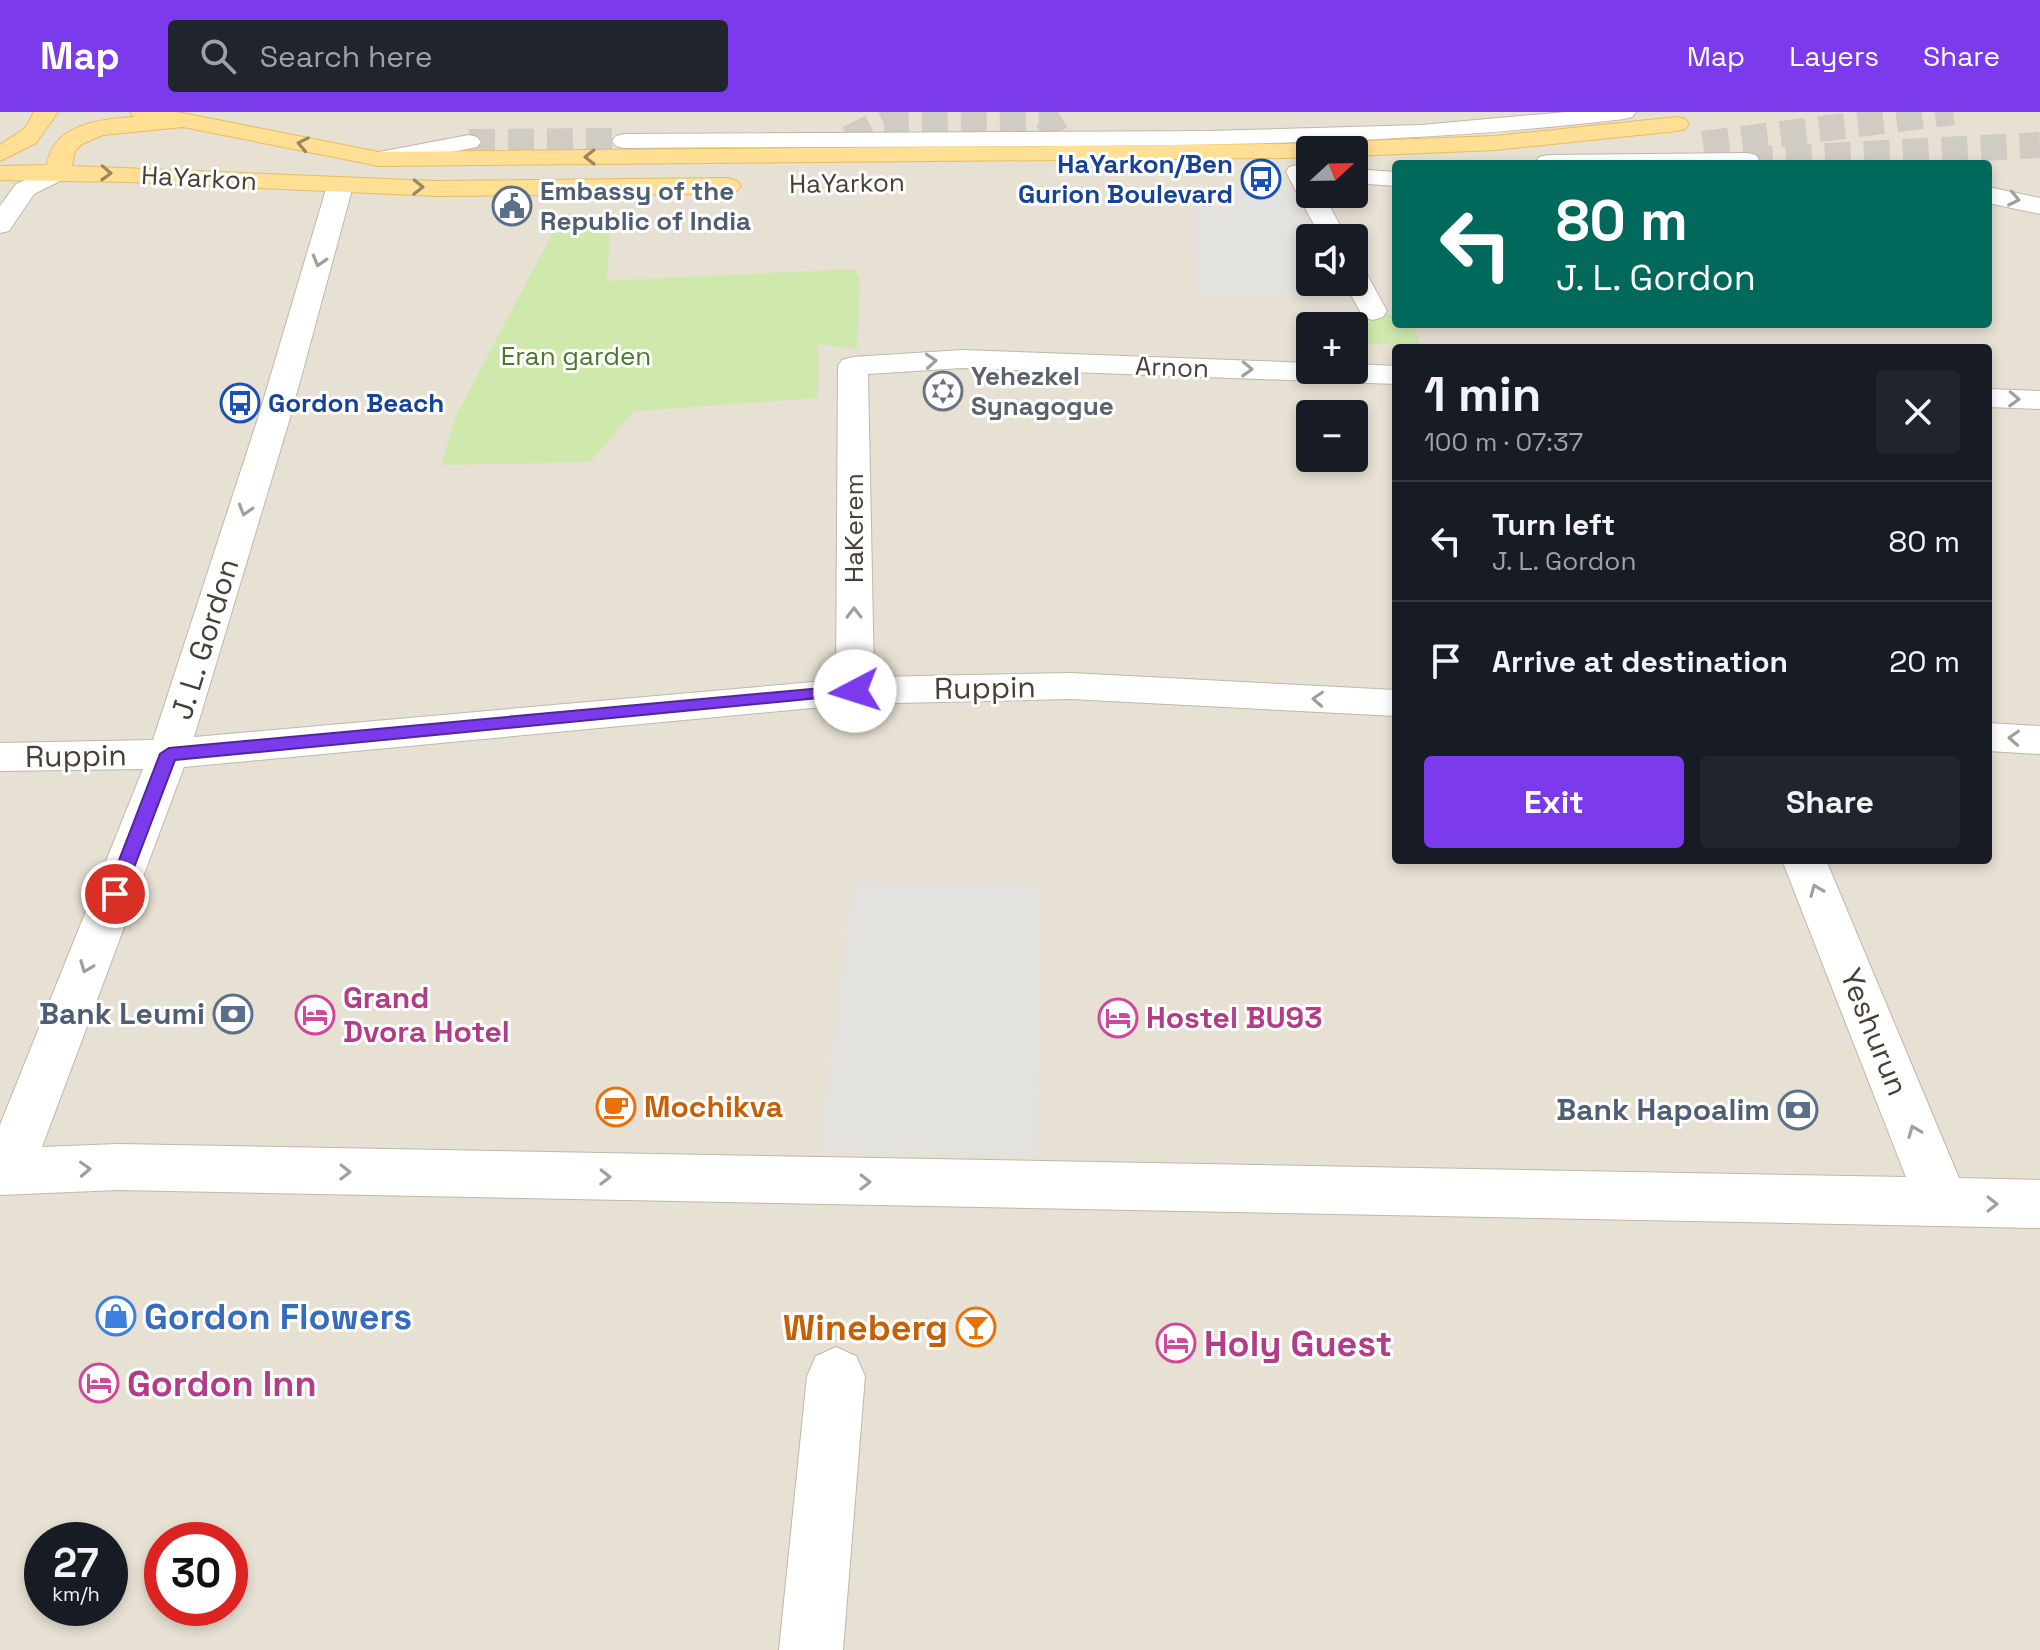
<!DOCTYPE html>
<html lang="en">
<head>
<meta charset="utf-8">
<style>
	body { margin:0; font-family:"Space Grotesk",sans-serif; background:#20242c; color:#f1f3f6; height:100vh; display:flex; flex-direction:column; font-size:30px; white-space:nowrap }
	* { box-sizing:border-box; margin:0 }
	p { font-size:26px; color:#9ea1a6 }
	.icon { flex:none; width:44px; height:44px; fill:none; stroke:currentColor; stroke-width:2; stroke-linecap:round; stroke-linejoin:round }
	.map { position:relative; flex:1; overflow:hidden }
	.sheet { position:absolute; left:1392px; top:232px; width:600px; height:520px; display:flex; flex-direction:column; background:#171b24; border-radius:8px; box-shadow:0 4px 12px #0003 }
	.sheet>* { flex:none }
	.guide { position:absolute; left:1392px; top:48px; width:600px; height:168px; border-radius:8px; box-shadow:0 4px 12px #0003; background:#00695c; color:#fff; overflow:hidden }
	.needle { width:52px; rotate:68deg }
	.fabs { position:absolute; left:1296px; top:24px; display:grid; gap:16px }
	.fabs a { display:grid; place-items:center; width:72px; height:72px; border-radius:8px; background:#171b24; box-shadow:0 4px 12px #0003; font-size:40px }
	.speed { position:absolute; left:24px; top:1410px; display:flex; gap:16px; font-size:40px; font-weight:700; text-align:center }
	.speed>* { display:grid; place-content:center; width:104px; height:104px; border-radius:50%; background:#171b24; box-shadow:0 4px 12px #0003; line-height:1 }
	.speed small { font-size:20px; font-weight:400 }
	.speed .limit { border:12px solid #d22; background:#fff; color:#111 }
	.pin { position:absolute; display:grid; place-items:center; width:68px; height:68px; color:#fff; margin:-34px; border:4px solid #fff; border-radius:50%; box-shadow:0 2px 8px #0007 }
	.me { position:absolute; width:88px; margin:-44px; rotate:265deg; stroke-linejoin:round; filter:drop-shadow(0 0 6px #0008) }
	.turn { display:flex; align-items:center; gap:28px; height:168px; padding:0 32px; font-size:36px }
	.turn .icon { width:104px; height:104px; stroke-width:2.5 }
	.turn b { display:block; font-size:56px; line-height:68px }
	.round { display:grid; place-items:center; flex:none; width:84px; height:84px; border-radius:8px; background:#20242c }
	.head { display:flex; align-items:center; justify-content:space-between; height:136px; padding:0 32px }
	h1 { font-size:48px; font-weight:700; line-height:60px }
	.action { display:flex; gap:16px; margin-top:auto; padding:16px 32px }
	.action a { flex:1; height:92px; border-radius:8px; background:#7c3aed; color:#fff; font-size:32px; font-weight:700; line-height:92px; text-align:center }
	.action a+a { background:#20242c; color:#f1f3f6 }
	ul { padding:0; list-style:none }
	li { display:flex; align-items:center; gap:24px; height:120px; padding:0 32px; border-top:2px solid #363941 }
	li div { flex:1 }
	li b { display:block; font-size:30px }
	li em { font-style:normal }
	header { display:flex; align-items:center; gap:48px; box-sizing:border-box; height:112px; padding:0 40px; background:#7c3aed; color:#fff }
	header strong { font-size:38px }
	nav { display:flex; gap:44px; margin-inline-start:auto; font-size:28px }
	.search { width:560px; height:72px; background:#20242c; display:flex; align-items:center; gap:20px; box-sizing:border-box; padding:0 28px; border-radius:8px; color:#9ea1a6; font-size:30px }
	.map>svg:first-child { display:block }
	.residential { fill:#e7e1d4; fill-rule:evenodd }
	.green { fill:#cfe9ad }
	.parking { fill:#e4e2de }
	.lines { fill:none; stroke-linecap:round; stroke-linejoin:round }
	.minor-tunnel { stroke:#d0ccc3; stroke-width:26; stroke-dasharray:26 13; stroke-linecap:butt }
	.major-tunnel { stroke:#d0ccc3; stroke-width:26; stroke-dasharray:26 13; stroke-linecap:butt }
	.minor-casing { stroke:#bfb7a8; stroke-width:2 }
	.major-casing { stroke:#e6bc61; stroke-width:2 }
	.minor { fill:#fff; fill-rule:evenodd }
	.major { fill:#ffdf93; fill-rule:evenodd }
	.oneway { stroke:#99875f }
	.oneway2 { stroke:#a29f9a }
	.route { fill:#7c3aed; stroke:#51269a; stroke-width:2 }
	.labels { text-anchor:middle; stroke-width:6; stroke-linejoin:round; paint-order:stroke }
	.far-transit-label { font-size:26px; font-weight:bold; fill:#164399; stroke:#fff; text-anchor:end }
	.far-street-label { font-size:26px; fill:#463f35; stroke:#fff }
	.far-service-label { font-size:26px; font-weight:bold; fill:#4e5e75; stroke:#fff; text-anchor:start }
	.far-park-label { font-size:26px; fill:#477927; stroke:#fff }
	.far-worship-label { font-size:26px; font-weight:bold; fill:#5b616d; stroke:#fff; text-anchor:start }
	.street-label { font-size:30px; fill:#463f35; stroke:#fff }
	.hotel-label { font-size:30px; font-weight:bold; fill:#b23c85; stroke:#fff; text-anchor:start }
	.service-label { font-size:30px; font-weight:bold; fill:#4e5e75; stroke:#fff; text-anchor:end }
	.food-label { font-size:30px; font-weight:bold; fill:#c56008; stroke:#fff; text-anchor:start }
	.near-shop-label { font-size:36px; font-weight:bold; fill:#366cbe; stroke:#fff; text-anchor:start }
	.near-food-label { font-size:36px; font-weight:bold; fill:#c56008; stroke:#fff; text-anchor:end }
	.near-hotel-label { font-size:36px; font-weight:bold; fill:#b23c85; stroke:#fff; text-anchor:start }
</style>
</head>
<body>
<header>
<strong>Map</strong>
<div class="search"><svg class="icon" aria-label="search" viewBox="0 0 24 24"><circle cx="10" cy="10" r="6"/><path d="M15 15l6 6"/></svg>Search here</div>
<nav><a>Map</a><a>Layers</a><a>Share</a></nav>
</header>
<div class="map">
<svg width="2040" height="1538" viewBox="0 0 2040 1538">
	<rect width="100%" height="100%" fill="#f3efe6"/>
	<path class="residential" d="M 0,0 L 2040,0 L 2040,1538 L 0,1538 ZM 1310,38 L 1354,38 L 1354,82 L 1310,82 ZM 1396,52 L 1988,52 L 1988,212 L 1396,212 ZM 1310,126 L 1354,126 L 1354,170 L 1310,170 ZM 1310,214 L 1354,214 L 1354,258 L 1310,258 ZM 1396,236 L 1988,236 L 1988,748 L 1396,748 ZM 1310,302 L 1354,302 L 1354,346 L 1310,346 ZM 42,1428 L 110,1428 L 110,1496 L 42,1496 ZM 162,1428 L 230,1428 L 230,1496 L 162,1496 Z"/>
	<path class="green" d="M 563,101 L 611,103 L 607,169 L 854,157 L 860,167 L 857,237 L 818,232 L 818,286 L 634,299 L 590,350 L 441,353 L 455,306 Z
		M 1347,201 L 1396,203 L 1396,212 L 1413,212 L 1421,234 L 1356,231 L 1354,214 L 1351,214 Z"/>
	<path class="parking" d="M 1299,74 L 1311,126 L 1310,170 L 1323,170 L 1327,185 L 1197,183 L 1194,75 Z
		M 853,770 L 1040,773 L 1038,1044 L 819,1040 Z"/>
	<g class="lines">
		<path class="minor-tunnel" d="M 848,27 L 884,9 L 1047,7 L 1059,26
			M 469,30 L 624,29
			M 1747,48 L 2040,33"/>
		<path class="major-tunnel" d="M 1703,32 L 1953,0"/>
		<g class="minor-casing">
			<path id="minor" d="M 1566,0 L 1636,0 L 1632,5 L 1624,7 C 1433,30 1241,33 1049,34 C 907,35 766,35 624,36 L 616,34 L 612,29 L 616,24 L 624,22 L 1210,19 L 1421,13 Z
				M 469,23 L 477,25 L 481,30 L 477,35 L 379,54 L 370,52 L 367,47 L 370,42 L 379,40 Z
				M 1747,41 L 1756,43 L 1759,48 L 1756,52 L 1536,50 L 1539,45 L 1548,43 Z
				M 59,53 L 68,55 L 71,60 L 68,65 L 34,82 L 9,119 L 0,121 L 0,94 L 16,72 Z
				M 1298,53 L 1307,55 L 1310,59 L 1310,82 L 1323,82 L 1347,126 L 1321,126 L 1286,60 L 1289,55 Z
				M 1354,57 L 1396,60 L 1396,74 L 1354,71 Z
				M 340,66 L 349,69 L 353,74 L 290,306 L 194,625 L 836,568 L 838,254 L 842,248 L 853,245 L 962,238 L 1310,251 L 1310,258 L 1354,258 L 1354,252 L 1396,254 L 1396,272 L 962,256 L 868,262 L 874,565 L 1071,561 L 1396,578 L 1396,604 L 1071,587 L 855,592 L 184,655 L 42,1035 L 118,1032 L 1906,1065 L 1782,748 L 1826,748 L 1959,1066 L 2040,1068 L 2040,1116 L 118,1078 L 0,1083 L 0,1013 L 143,657 L 0,659 L 0,631 L 153,628 L 258,306 L 327,74 L 331,69 Z
				M 1988,75 L 2040,86 L 2040,102 L 1988,91 Z
				M 1354,155 L 1364,157 L 1387,199 L 1383,205 L 1373,208 L 1363,205 L 1344,170 L 1354,170 Z
				M 1988,277 L 2040,279 L 2040,297 L 1988,295 Z
				M 1988,611 L 2040,614 L 2040,642 L 1988,639 Z
				M 836,1235 L 856,1244 L 865,1264 L 843,1538 L 779,1538 L 807,1264 L 816,1244 Z"/>
		</g>
		<g class="major-casing">
			<path id="major" d="M 34,0 L 58,0 L 36,31 L 0,49 L 0,33 L 25,16 Z
				M 130,0 L 177,0 L 379,40 L 1285,32 L 1495,24 L 1677,5 L 1685,7 L 1689,12 L 1685,17 L 1677,19 L 1495,38 L 1354,44 L 1354,38 L 1310,38 L 1310,45 L 1285,46 L 379,54 L 183,15 L 103,23 L 82,32 L 75,39 L 72,54 L 436,69 L 728,66 L 737,69 L 741,74 L 737,79 L 728,82 L 436,84 L 128,70 L 0,68 L 0,54 L 47,53 C 53,12 100,7 134,5 Z"/>
		</g>
		<use href="#minor" class="minor"/>
		<use href="#major" class="major"/>
	</g>
	<defs><path id="oneway-chevron" d="M-2-3.5L2.5 0L-2 3.5" fill="none" stroke-width="1.6" stroke-linecap="round" stroke-linejoin="round" transform="scale(2)"/></defs>
	<g class="oneway">
		<use href="#oneway-chevron" transform="translate(303 32) rotate(-169)"/>
		<use href="#oneway-chevron" transform="translate(590 45) rotate(180)"/>
		<use href="#oneway-chevron" transform="translate(106 61) rotate(2)"/>
		<use href="#oneway-chevron" transform="translate(418 75) rotate(1)"/>
	</g>
	<g class="oneway2">
		<use href="#oneway-chevron" transform="translate(2014 87) rotate(12)"/>
		<use href="#oneway-chevron" transform="translate(319 149) rotate(106)"/>
		<use href="#oneway-chevron" transform="translate(931 249) rotate(-4)"/>
		<use href="#oneway-chevron" transform="translate(1247 257) rotate(2)"/>
		<use href="#oneway-chevron" transform="translate(2014 287) rotate(2)"/>
		<use href="#oneway-chevron" transform="translate(245 398) rotate(107)"/>
		<use href="#oneway-chevron" transform="translate(854 501) rotate(-90)"/>
		<use href="#oneway-chevron" transform="translate(1318 587) rotate(-177)"/>
		<use href="#oneway-chevron" transform="translate(2014 626) rotate(-177)"/>
		<use href="#oneway-chevron" transform="translate(1816 778) rotate(-112)"/>
		<use href="#oneway-chevron" transform="translate(86 855) rotate(111)"/>
		<use href="#oneway-chevron" transform="translate(1914 1019) rotate(-112)"/>
		<use href="#oneway-chevron" transform="translate(85 1057) rotate(-3)"/>
		<use href="#oneway-chevron" transform="translate(345 1060) rotate(1)"/>
		<use href="#oneway-chevron" transform="translate(605 1065) rotate(1)"/>
		<use href="#oneway-chevron" transform="translate(865 1070) rotate(1)"/>
		<use href="#oneway-chevron" transform="translate(1992 1092)"/>
	</g>
	<path class="route" d="M 855,573 L 863,579 L 860,582 L 175,648 L 124,782 L 115,789 L 106,782 L 160,642 L 169,636 Z"/>
	<defs>
		<g id="bus-ring" transform="scale(2)"><circle r="9.5" fill="#fff" stroke="#1a4fb4" stroke-width="1.5"/><path d="M-5-6H5V4H4V6H2V4H-2V6H-4V4H-5ZM-3.5-4V0h7V-4ZM-3.5 1.2v1.5H-2V1.2ZM2 1.2v1.5H3.5V1.2Z" fill="#1a4fb4"/></g>
		<g id="civic-ring" transform="scale(2)"><circle r="9.5" fill="#fff" stroke="#5c6f8a" stroke-width="1.5"/><path d="M-.6-6.5H3V-4.5H.6V-3L4-1V1h2V6H-6V1h2V-1L-.6-3ZM-1.2 2.5V6h2.4V2.5Z" fill="#5c6f8a"/></g>
		<g id="synagogue-ring" transform="scale(2)"><circle r="9.5" fill="#fff" stroke="#6b7280" stroke-width="1.5"/><path d="M0-6.5L5.6 3.2H-5.6ZM0 6.5L5.6-3.2H-5.6Z" fill="#6b7280"/></g>
		<g id="bank-ring" transform="scale(2)"><circle r="9.5" fill="#fff" stroke="#5c6f8a" stroke-width="1.5"/><path d="M-6-4H6V4H-6ZM0-2.3a2.3 2.3 0 1 0 0 4.6a2.3 2.3 0 1 0 0-4.6Z" fill="#5c6f8a"/></g>
		<g id="hotel-ring" transform="scale(2)"><circle r="9.5" fill="#fff" stroke="#d1479c" stroke-width="1.5"/><path d="M-6-4.5h1.5V1H6V5H4.5V3h-9V5H-6ZM-4 0a1.8 1.8 0 1 1 3.6 0ZM.5 0V-2.5h3Q6-2.5 6 0Z" fill="#d1479c"/></g>
		<g id="cafe-ring" transform="scale(2)"><circle r="9.5" fill="#fff" stroke="#e8710a" stroke-width="1.5"/><path d="M-5.5-4.5H6V0H3Q3 3.5 0 3.5H-2.5Q-5.5 3.5-5.5 0ZM3-3.2v2h1.7v-2ZM-6 4.5H4V6H-6Z" fill="#e8710a"/></g>
		<g id="shop-ring" transform="scale(2)"><circle r="9.5" fill="#fff" stroke="#3f7fe0" stroke-width="1.5"/><path d="M-5-2.5h2.3a2.7 3.5 0 0 1 5.4 0H5L5.5 6h-11ZM-1.5-2.5h3a1.5 2.3 0 0 0-3 0Z" fill="#3f7fe0"/></g>
		<g id="bar-ring" transform="scale(2)"><circle r="9.5" fill="#fff" stroke="#e8710a" stroke-width="1.5"/><path d="M-6-5H6L.8 .8V4.5H3.5V6h-7V4.5H-.8V.8Z" fill="#e8710a"/></g>
	</defs>
	<g fill-rule="evenodd">
		<use href="#bus-ring" x="1261" y="67"/>
		<use href="#civic-ring" x="512" y="94"/>
		<use href="#synagogue-ring" x="943" y="279"/>
		<use href="#bus-ring" x="240" y="291"/>
		<use href="#bank-ring" x="233" y="902"/>
		<use href="#hotel-ring" x="315" y="903"/>
		<use href="#hotel-ring" x="1118" y="906"/>
		<use href="#cafe-ring" x="616" y="995"/>
		<use href="#bank-ring" x="1798" y="998"/>
		<use href="#shop-ring" x="116" y="1204"/>
		<use href="#bar-ring" x="976" y="1215"/>
		<use href="#hotel-ring" x="1176" y="1231"/>
		<use href="#hotel-ring" x="99" y="1271"/>
	</g>
	<g class="labels">
		<g class="far-transit-label">
			<text x="1233" y="61">HaYarkon/Ben<tspan x="1233" dy="30">Gurion Boulevard</tspan></text>
			<text x="268" y="300" text-anchor="start">Gordon Beach</text>
		</g>
		<g class="far-street-label">
			<text transform="translate(199 66) rotate(3)" y="9">HaYarkon</text>
			<text transform="translate(847 71) rotate(-1)" y="9">HaYarkon</text>
			<text transform="translate(1172 255) rotate(2)" y="9">Arnon</text>
			<text transform="translate(854 416) rotate(-90)" y="9">HaKerem</text>
		</g>
		<g class="far-service-label">
			<text x="540" y="88">Embassy of the<tspan x="540" dy="30">Republic of India</tspan></text>
		</g>
		<g class="far-park-label">
			<text x="576" y="253">Eran garden</text>
		</g>
		<g class="far-worship-label">
			<text x="971" y="273">Yehezkel<tspan x="971" dy="30">Synagogue</tspan></text>
		</g>
		<g class="street-label">
			<text transform="translate(205 527) rotate(-73)" y="10">J. L. Gordon</text>
			<text transform="translate(985 576) rotate(-1)" y="10">Ruppin</text>
			<text transform="translate(76 644) rotate(-1)" y="10">Ruppin</text>
			<text transform="translate(1874 920) rotate(68)" y="10">Yeshurun</text>
		</g>
		<g class="hotel-label">
			<text x="343" y="896">Grand<tspan x="343" dy="34">Dvora Hotel</tspan></text>
			<text x="1146" y="916">Hostel BU93</text>
		</g>
		<g class="service-label">
			<text x="205" y="912">Bank Leumi</text>
			<text x="1770" y="1008">Bank Hapoalim</text>
		</g>
		<g class="food-label">
			<text x="644" y="1005">Mochikva</text>
		</g>
		<g class="near-shop-label">
			<text x="144" y="1217">Gordon Flowers</text>
		</g>
		<g class="near-food-label">
			<text x="948" y="1228">Wineberg</text>
		</g>
		<g class="near-hotel-label">
			<text x="1204" y="1244">Holy Guest</text>
			<text x="127" y="1284">Gordon Inn</text>
		</g>
	</g>
</svg>
<div class="fabs">
<a><svg class="needle" viewBox="-14 -14 28 28"><path d="M0-13l5 13h-10z" fill="#e53935"/><path d="M0 13l5-13h-10z" fill="#9ea1a6"/></svg></a>
<a><svg class="icon" aria-label="sound" viewBox="0 0 24 24"><path d="M4 9h4l5-4v14l-5-4H4zM17 9q2 3 0 6"/></svg></a>
<a>+</a>
<a>−</a>
</div>
<div class="speed"><div>27<small>km/h</small></div><div class="limit">30</div></div>
<div class="pin" style="left:115px;top:782px;background:#d93025"><svg class="icon" aria-label="arrive" viewBox="0 0 24 24"><path d="M6 21V4h12l-3 4 3 4H6"/></svg></div>
<svg class="me" style="left:855px;top:579px" viewBox="-20 -20 40 40"><circle r="19" fill="#fff"/><path d="M0-13L10 11 0 6-10 11z" fill="#7c3aed"/></svg>
<div class="guide">
<div class="turn"><svg class="icon" aria-label="left" viewBox="0 0 24 24"><path d="M17 20v-9H6M10 6l-5 5 5 5"/></svg><div><b>80 m</b>J. L. Gordon</div></div>
</div>
<section class="sheet">
<div class="head"><div><h1>1 min</h1><p>100 m · 07:37</p></div><a class="round"><svg class="icon" aria-label="close" viewBox="0 0 24 24"><path d="M6 6l12 12M18 6L6 18"/></svg></a></div>
<ul>
<li><svg class="icon" aria-label="left" viewBox="0 0 24 24"><path d="M17 20v-9H6M10 6l-5 5 5 5"/></svg><div><b>Turn left</b><p>J. L. Gordon</p></div><em>80 m</em></li>
<li><svg class="icon" aria-label="arrive" viewBox="0 0 24 24"><path d="M6 21V4h12l-3 4 3 4H6"/></svg><div><b>Arrive at destination</b></div><em>20 m</em></li>
</ul>
<div class="action"><a>Exit</a><a>Share</a></div>
</section>
</div>
</body>
</html>
